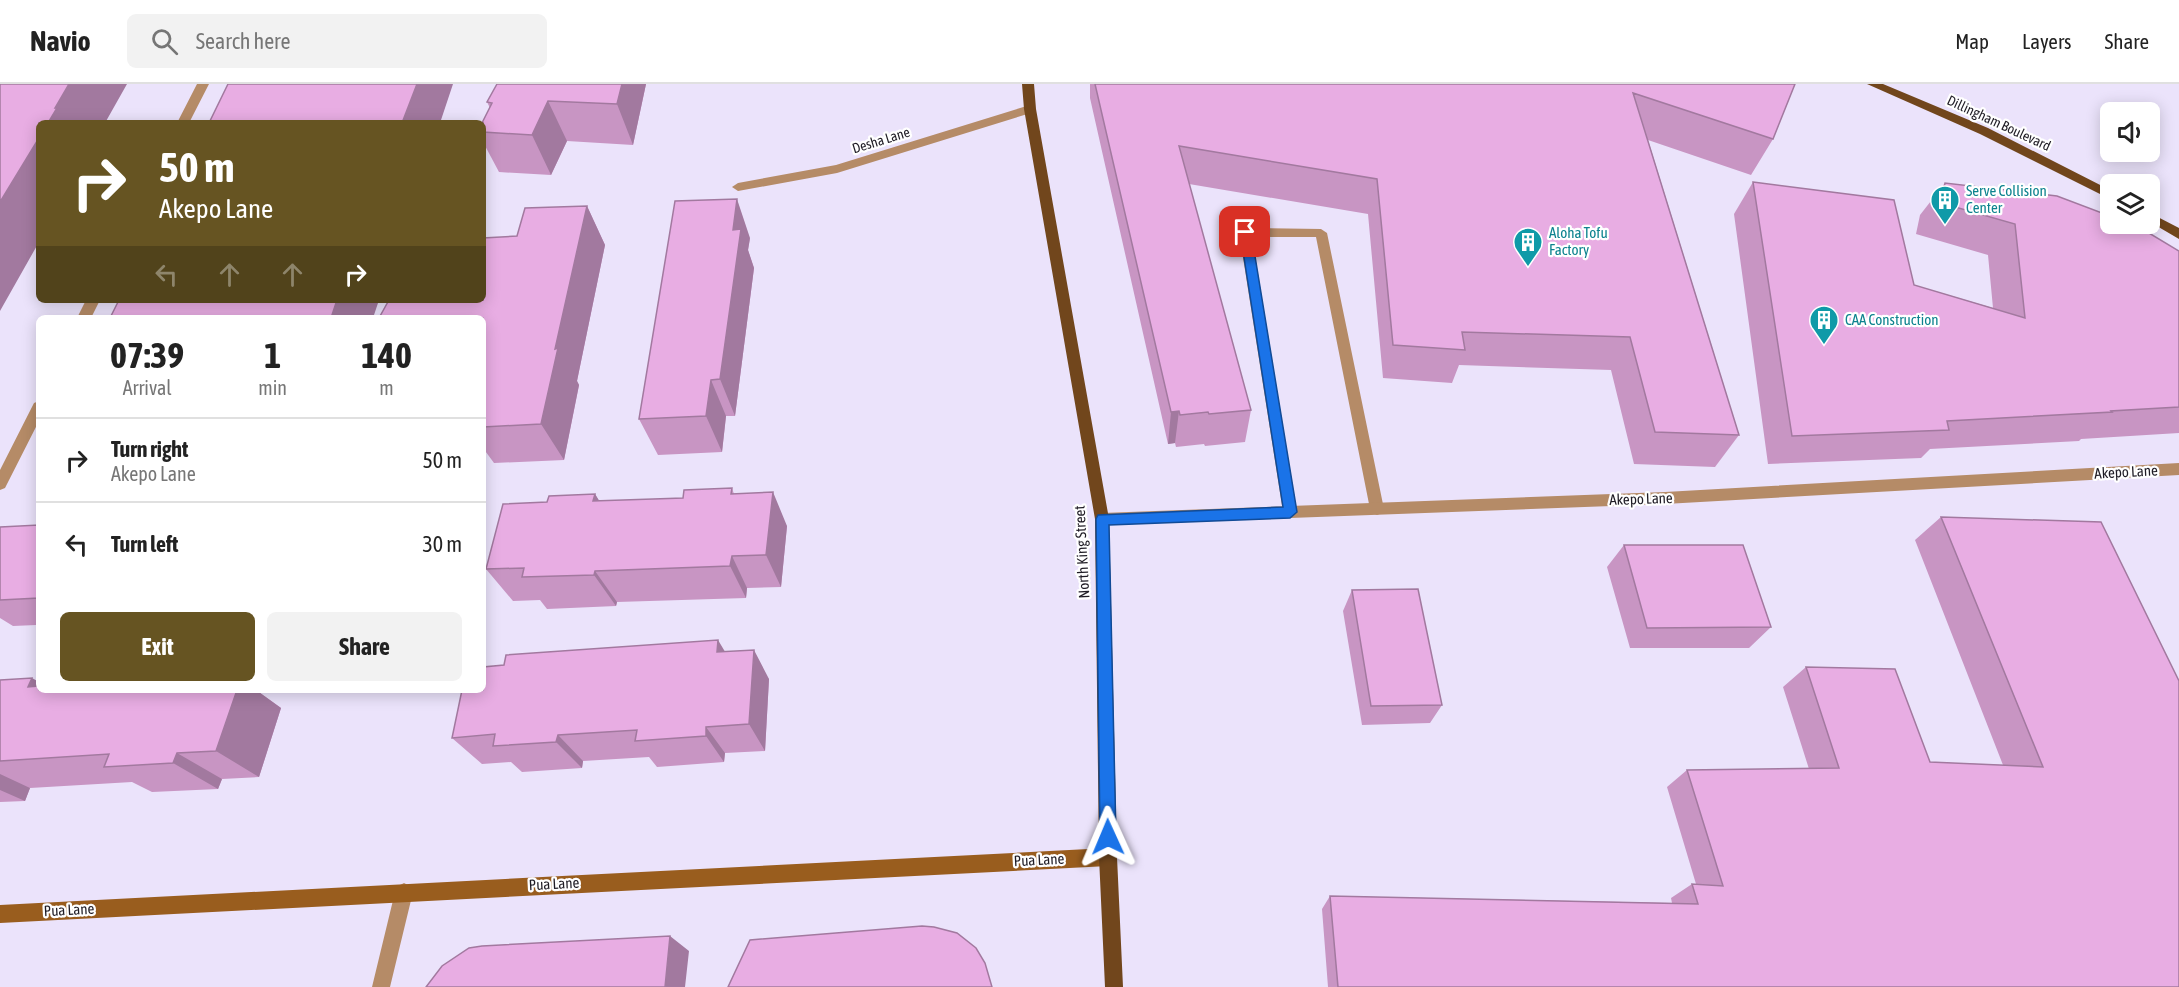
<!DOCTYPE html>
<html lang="en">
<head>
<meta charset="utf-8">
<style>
	body { margin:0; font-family:"Asap Condensed",sans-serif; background:#f2f2f2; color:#222; height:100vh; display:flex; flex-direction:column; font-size:22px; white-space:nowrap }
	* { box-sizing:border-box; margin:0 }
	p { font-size:20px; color:#767676 }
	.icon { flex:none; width:33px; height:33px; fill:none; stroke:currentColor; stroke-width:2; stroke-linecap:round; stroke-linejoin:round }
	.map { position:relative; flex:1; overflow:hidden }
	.sheet { position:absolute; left:36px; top:231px; width:450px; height:378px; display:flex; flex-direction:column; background:#fff; border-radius:9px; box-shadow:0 3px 15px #0003 }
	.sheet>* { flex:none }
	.top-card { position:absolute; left:36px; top:36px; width:450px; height:183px; border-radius:9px; box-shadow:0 3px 15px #0003; background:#665422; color:#fff; overflow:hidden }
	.fabs { position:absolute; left:2100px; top:18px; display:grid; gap:12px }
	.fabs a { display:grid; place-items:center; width:60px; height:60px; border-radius:9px; background:#fff; box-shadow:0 3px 15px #0003; font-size:30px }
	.pin { position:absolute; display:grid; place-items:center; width:51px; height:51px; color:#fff; margin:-26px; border-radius:12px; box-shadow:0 3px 9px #0006 }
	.me { position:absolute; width:66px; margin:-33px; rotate:359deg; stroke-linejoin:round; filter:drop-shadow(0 0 4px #0008) }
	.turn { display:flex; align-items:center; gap:21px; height:126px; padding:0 24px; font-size:27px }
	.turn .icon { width:78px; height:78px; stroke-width:2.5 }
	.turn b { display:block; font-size:42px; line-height:51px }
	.lanes { display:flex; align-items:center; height:57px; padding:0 24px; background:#0003; justify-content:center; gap:30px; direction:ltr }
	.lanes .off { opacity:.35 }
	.eta { display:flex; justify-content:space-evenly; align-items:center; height:102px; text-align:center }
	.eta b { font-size:36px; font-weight:700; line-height:42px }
	.action { display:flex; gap:12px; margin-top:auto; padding:12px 24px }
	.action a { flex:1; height:69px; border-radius:9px; background:#665422; color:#fff; font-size:24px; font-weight:700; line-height:69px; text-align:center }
	.action a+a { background:#f2f2f2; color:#222 }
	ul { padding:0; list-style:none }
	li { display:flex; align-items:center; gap:18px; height:84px; padding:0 24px; border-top:2px solid #e0e0e0 }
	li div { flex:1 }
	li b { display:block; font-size:22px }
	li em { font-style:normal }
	header { display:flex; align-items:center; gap:36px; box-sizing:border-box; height:84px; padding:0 30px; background:#fff; border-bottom:2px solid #e0e0e0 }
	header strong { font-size:28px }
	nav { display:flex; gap:33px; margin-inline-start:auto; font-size:21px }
	.search { width:420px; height:54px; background:#f2f2f2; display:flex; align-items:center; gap:15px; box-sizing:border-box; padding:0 21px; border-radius:9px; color:#767676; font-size:22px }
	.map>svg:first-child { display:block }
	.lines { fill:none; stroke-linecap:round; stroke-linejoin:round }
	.lane { fill:#b58b67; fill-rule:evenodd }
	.street { fill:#b58b67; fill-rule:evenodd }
	.secondary { fill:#995d1e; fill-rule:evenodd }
	.primary { fill:#71461c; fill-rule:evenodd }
	.wall { fill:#c895c3 }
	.shaded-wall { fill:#a2799f }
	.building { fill:#e8ade3; stroke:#a2799f; stroke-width:1.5 }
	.route { fill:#1a73e8; stroke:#114b97; stroke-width:1.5 }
	.labels { text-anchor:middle; stroke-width:4.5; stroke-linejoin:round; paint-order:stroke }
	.far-street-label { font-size:14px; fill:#1f1c25; stroke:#fff }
	.culture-label { font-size:15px; fill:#0d838f; stroke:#fff; text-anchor:start }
	.street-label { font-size:15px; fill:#1f1c25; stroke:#fff }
</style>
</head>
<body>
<header>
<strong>Navio</strong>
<div class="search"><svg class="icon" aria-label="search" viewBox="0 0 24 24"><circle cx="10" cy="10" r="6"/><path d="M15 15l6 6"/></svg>Search here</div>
<nav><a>Map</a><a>Layers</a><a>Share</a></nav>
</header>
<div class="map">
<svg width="2179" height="903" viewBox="0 0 2179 903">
	<rect width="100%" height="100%" fill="#ebe3fb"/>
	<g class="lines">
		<path class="lane" d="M 1030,21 L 1034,22 L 1034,28 L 837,89 L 738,107 L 732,103 L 738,99 L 836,81 Z
			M 1245,144 L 1321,145 L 1327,149 L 1384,425 L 1382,429 L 1377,431 L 1372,429 L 1370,425 L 1316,153 L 1252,153 L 1297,428 L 1295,432 L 1290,434 L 1285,432 L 1283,428 L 1239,148 Z"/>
		<path class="street" d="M 197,0 L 209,0 L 189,39 L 177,39 Z
			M 86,216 L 100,216 L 91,234 L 77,234 Z
			M 39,317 L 39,337 L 5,404 L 0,406 L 0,386 L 34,319 Z
			M 2179,379 L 2179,391 L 1665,420 L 1102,441 L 1097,439 L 1095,435 L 1097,431 L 1102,429 L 1665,408 Z
			M 404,799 L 410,802 L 413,808 L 390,903 L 372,903 L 395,808 L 398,802 Z"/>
		<path class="secondary" d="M 1108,764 L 1114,767 L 1117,773 L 1114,779 L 1108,782 L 0,839 L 0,821 Z"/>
		<path class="primary" d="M 1022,0 L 1034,0 L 1036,25 L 1109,435 L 1117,773 L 1123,903 L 1105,903 L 1099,773 L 1095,435 L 1024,25 Z
			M 1867,0 L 1883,0 L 1988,44 L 2110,106 L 2110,115 L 1980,50 Z
			M 2150,129 L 2179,144 L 2179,155 L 2150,138 Z"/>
	</g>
	<path class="wall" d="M 646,0 L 633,61 L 567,57 L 551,91 L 499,88 L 483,58 L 483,39 L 490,24 L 487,18 Z
		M 1090,0 L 1795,0 L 1773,55 L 1751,91 L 1648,56 L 1739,351 L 1715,383 L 1634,380 L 1611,286 L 1459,281 L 1452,299 L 1383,294 L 1368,130 L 1189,100 L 1251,326 L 1245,358 L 1205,362 L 1204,360 L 1176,363 L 1175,359 L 1168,360 L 1090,14 Z
		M 1753,98 L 1914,201 L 1993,224 L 1988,171 L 1916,150 L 1920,131 L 1945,99 L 2179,167 L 2179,349 L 2081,355 L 2079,357 L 1930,365 L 1921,374 L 1768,380 L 1734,130 Z
		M 587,122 L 605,161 L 577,297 L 579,301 L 564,376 L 494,379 L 483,364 L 483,234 L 517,152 Z
		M 750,154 L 748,166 L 754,184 L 735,332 L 726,332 L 722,368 L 658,371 L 639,335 Z
		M 732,404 L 734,410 L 787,442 L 781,503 L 747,504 L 746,514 L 617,518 L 616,522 L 547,525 L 540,516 L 513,517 L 486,485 L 547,418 L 595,410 L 599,417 L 683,414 Z
		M 1941,433 L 2179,903 L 1328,903 L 1322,825 L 1330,812 L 1672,819 L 1671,814 L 1692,800 L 1696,800 L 1667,703 L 1687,686 L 1809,685 L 1783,603 L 1806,583 L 1930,678 L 2003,681 L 1915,456 Z
		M 39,441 L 39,543 L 36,541 L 13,542 L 0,534 L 0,443 Z
		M 1624,461 L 1771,543 L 1749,564 L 1630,564 L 1607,483 Z
		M 1352,506 L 1442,621 L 1430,639 L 1362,641 L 1343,527 Z
		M 725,567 L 769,595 L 765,667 L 725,669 L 724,678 L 657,683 L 649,673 L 583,677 L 582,684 L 522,688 L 511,678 L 482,680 L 452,654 Z
		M 0,596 L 39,606 L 256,606 L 281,624 L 259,693 L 222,695 L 218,705 L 152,708 L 132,698 L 30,704 L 25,717 L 0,718 Z"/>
	<path class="shaded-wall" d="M 69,0 L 127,0 L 105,39 L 48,39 L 55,24 Z
		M 417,0 L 453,0 L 440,39 L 402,39 Z
		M 622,0 L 646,0 L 633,61 L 617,20 Z
		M 548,17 L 567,57 L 551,91 L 532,51 Z
		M 39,54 L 39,158 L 0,227 L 0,118 Z
		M 737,115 L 750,154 L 748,166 L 754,184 L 735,332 L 720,295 L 733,146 Z
		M 587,122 L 605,161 L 577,297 L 579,301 L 564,376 L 541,340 L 555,265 Z
		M 337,216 L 379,216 L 373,234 L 331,234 Z
		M 711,296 L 726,332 L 722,368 L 706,332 Z
		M 1179,327 L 1175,359 L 1168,360 L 1171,328 Z
		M 773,408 L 787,442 L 781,503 L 766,471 Z
		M 595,410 L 616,444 L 593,417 Z
		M 732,472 L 747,504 L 746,514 L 730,482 Z
		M 595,487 L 617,518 L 616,522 L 594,491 Z
		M 718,556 L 736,586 L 717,568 Z
		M 754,566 L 769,595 L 765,667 L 749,640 Z
		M 32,594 L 39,598 L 39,606 L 28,603 Z
		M 218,606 L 256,606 L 281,624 L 259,693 L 216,667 Z
		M 706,643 L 725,669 L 724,678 L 706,652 Z
		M 558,651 L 583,677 L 582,684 L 556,658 Z
		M 177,669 L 222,695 L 218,705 L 173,679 Z
		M 0,690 L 30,704 L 25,717 L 0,706 Z
		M 670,852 L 689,867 L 685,903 L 665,903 Z"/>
	<path class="building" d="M 0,0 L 69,0 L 55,24 L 57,24 L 48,39 L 39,39 L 39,54 L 0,118 Z
		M 228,0 L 417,0 L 402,39 L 209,39 Z
		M 497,0 L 622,0 L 617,20 L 548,17 L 532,51 L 483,48 L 483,39 L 482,39 L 492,19 L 487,18 Z
		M 1095,0 L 1795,0 L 1773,55 L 1633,9 L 1739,351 L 1655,348 L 1630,253 L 1462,248 L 1465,266 L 1393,261 L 1377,95 L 1179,62 L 1251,326 L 1209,330 L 1208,328 L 1180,331 L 1179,327 L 1171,328 Z
		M 1753,98 L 1894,116 L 1914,201 L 2025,234 L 2015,140 L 1941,119 L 1945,99 L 2057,112 L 2110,132 L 2110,140 L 2130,140 L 2139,143 L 2179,167 L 2179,323 L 2111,327 L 2112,328 L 1947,337 L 1949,346 L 1792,352 Z
		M 737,115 L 733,146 L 741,145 L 720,295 L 711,296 L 706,332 L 639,335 L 675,117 Z
		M 587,122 L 555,265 L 558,264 L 541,340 L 483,343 L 483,234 L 379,234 L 389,216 L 483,216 L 483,154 L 517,152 L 525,124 Z
		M 119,216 L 337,216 L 331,234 L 110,234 Z
		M 732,404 L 731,410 L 773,408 L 766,471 L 732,472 L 730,482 L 595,487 L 594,491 L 522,493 L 524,484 L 486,485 L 503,420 L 547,418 L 549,412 L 595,410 L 593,417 L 683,414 L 684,406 Z
		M 1941,433 L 2101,438 L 2179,597 L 2179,903 L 1338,903 L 1330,812 L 1698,820 L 1692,800 L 1723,802 L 1687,686 L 1839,684 L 1806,583 L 1895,585 L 1930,678 L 2043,683 Z
		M 39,441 L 39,514 L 0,516 L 0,443 Z
		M 1624,461 L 1743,461 L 1771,543 L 1647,544 Z
		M 1418,505 L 1442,621 L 1371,622 L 1352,506 Z
		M 718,556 L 717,568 L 754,566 L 749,640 L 706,643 L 706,652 L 635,657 L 637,646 L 558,651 L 556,658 L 493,662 L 495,650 L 452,654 L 462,606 L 483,606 L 483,583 L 504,581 L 506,571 Z
		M 32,594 L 28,603 L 39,602 L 39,606 L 237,606 L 216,667 L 177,669 L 173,679 L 104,683 L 109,670 L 0,677 L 0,596 Z
		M 922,842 L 934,843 L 957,849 L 976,864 L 985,879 L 992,903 L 728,903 L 750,856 Z
		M 670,852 L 665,903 L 426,903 L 442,882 L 469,864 L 482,862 Z"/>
	<path class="route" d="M 1245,144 L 1251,148 L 1297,428 L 1290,434 L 1109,441 L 1116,753 L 1113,759 L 1108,761 L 1102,759 L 1100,753 L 1096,435 L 1098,431 L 1283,423 L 1240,148 Z"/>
	<defs>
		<g id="building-pin" transform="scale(1.5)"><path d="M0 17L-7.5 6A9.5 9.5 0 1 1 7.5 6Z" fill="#0f9aa8" stroke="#fff"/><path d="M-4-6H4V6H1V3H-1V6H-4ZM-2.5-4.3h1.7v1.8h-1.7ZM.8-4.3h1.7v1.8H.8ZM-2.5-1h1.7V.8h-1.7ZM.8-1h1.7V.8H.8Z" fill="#fff"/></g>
	</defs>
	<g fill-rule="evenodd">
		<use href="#building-pin" x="1945" y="116"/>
		<use href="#building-pin" x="1528" y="158"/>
		<use href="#building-pin" x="1824" y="236"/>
	</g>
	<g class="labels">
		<g class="far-street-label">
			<text transform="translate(1999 39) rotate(25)" y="5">Dillingham Boulevard</text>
			<text transform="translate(881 56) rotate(-17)" y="5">Desha Lane</text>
		</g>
		<g class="culture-label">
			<text x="1966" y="112">Serve Collision<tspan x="1966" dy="17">Center</tspan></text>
			<text x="1549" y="154">Aloha Tofu<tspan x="1549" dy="17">Factory</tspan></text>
			<text x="1845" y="241">CAA Construction</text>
		</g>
		<g class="street-label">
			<text transform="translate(2126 388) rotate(-3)" y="5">Akepo Lane</text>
			<text transform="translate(1641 415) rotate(-2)" y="5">Akepo Lane</text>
			<text transform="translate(1082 468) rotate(-93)" y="5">North King Street</text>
			<text transform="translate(1039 776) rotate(-3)" y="5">Pua Lane</text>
			<text transform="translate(554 800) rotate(-3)" y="5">Pua Lane</text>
			<text transform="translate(69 826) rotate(-3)" y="5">Pua Lane</text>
		</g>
	</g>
</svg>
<div class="fabs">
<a><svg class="icon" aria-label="sound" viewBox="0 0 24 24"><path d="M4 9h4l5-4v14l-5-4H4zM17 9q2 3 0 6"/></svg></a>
<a><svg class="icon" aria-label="layers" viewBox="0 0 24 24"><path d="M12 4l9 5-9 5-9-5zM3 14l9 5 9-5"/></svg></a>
</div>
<div class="pin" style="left:1245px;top:148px;background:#d93025"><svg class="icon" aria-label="arrive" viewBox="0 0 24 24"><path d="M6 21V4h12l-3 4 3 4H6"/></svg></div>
<svg class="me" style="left:1108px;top:753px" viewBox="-20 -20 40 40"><path d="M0-17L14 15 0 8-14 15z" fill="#1a73e8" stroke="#fff" stroke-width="4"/></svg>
<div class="top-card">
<div class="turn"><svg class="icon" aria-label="right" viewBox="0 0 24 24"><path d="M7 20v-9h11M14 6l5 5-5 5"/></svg><div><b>50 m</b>Akepo Lane</div></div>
<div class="lanes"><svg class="icon off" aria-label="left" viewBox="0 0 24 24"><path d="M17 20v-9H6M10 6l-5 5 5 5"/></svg><svg class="icon off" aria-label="ahead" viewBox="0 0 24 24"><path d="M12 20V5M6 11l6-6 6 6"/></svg><svg class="icon off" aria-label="ahead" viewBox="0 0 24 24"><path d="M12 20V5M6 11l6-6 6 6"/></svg><svg class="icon" aria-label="right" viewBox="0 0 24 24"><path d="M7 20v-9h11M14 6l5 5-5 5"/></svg></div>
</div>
<section class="sheet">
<div class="eta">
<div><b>07:39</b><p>Arrival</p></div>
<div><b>1</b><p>min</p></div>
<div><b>140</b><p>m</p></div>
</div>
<ul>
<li><svg class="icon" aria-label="right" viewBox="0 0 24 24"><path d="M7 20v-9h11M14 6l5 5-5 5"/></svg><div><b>Turn right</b><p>Akepo Lane</p></div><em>50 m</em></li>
<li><svg class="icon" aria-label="left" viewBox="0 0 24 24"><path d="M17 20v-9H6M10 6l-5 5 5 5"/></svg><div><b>Turn left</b></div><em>30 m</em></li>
</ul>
<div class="action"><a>Exit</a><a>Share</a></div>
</section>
</div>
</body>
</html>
